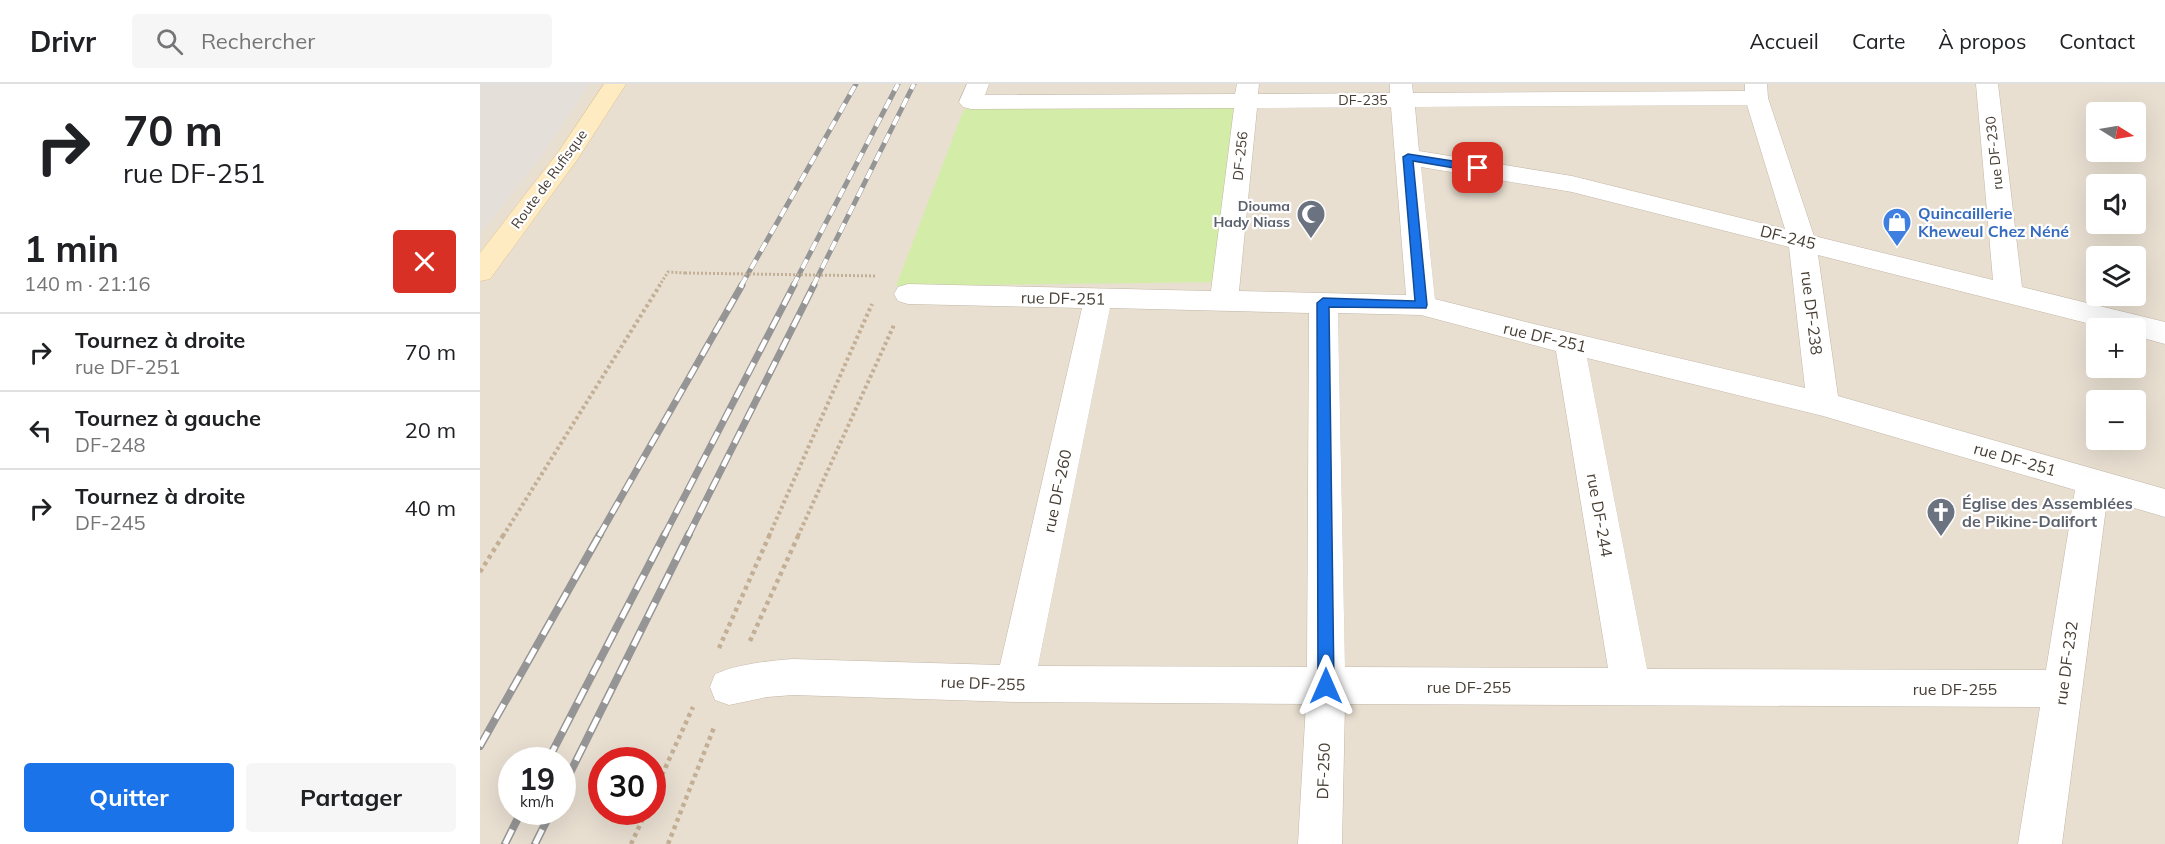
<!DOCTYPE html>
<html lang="fr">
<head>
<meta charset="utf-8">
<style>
	body { margin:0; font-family:Mulish,sans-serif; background:#f6f6f6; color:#202124; height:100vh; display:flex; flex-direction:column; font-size:22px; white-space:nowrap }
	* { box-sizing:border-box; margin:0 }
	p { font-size:20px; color:#757577 }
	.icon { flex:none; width:33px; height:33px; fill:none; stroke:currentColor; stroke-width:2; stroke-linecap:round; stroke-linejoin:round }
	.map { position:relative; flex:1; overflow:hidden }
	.panel { display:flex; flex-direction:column; background:#fff; width:480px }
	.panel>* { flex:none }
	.hud { background:#fff; color:#202124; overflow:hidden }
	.needle { width:39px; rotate:101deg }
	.controls { position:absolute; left:1606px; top:18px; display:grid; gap:12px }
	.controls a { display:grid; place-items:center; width:60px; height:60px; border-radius:6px; background:#fff; box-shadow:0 6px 24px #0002; font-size:30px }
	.speed { position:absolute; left:18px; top:663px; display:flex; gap:12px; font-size:30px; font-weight:700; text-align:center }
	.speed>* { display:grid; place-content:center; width:78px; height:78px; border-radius:50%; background:#fff; box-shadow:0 6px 24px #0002; line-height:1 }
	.speed small { font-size:15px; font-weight:400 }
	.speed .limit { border:9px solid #d22; background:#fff; color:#111 }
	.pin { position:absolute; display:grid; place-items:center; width:51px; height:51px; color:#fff; margin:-26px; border-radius:12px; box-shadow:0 3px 9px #0006 }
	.me { position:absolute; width:66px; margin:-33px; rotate:0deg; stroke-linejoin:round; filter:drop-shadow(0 0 4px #0008) }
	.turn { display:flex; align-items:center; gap:21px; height:126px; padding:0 24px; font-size:27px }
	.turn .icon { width:78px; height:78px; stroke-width:2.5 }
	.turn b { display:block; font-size:42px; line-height:51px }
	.round { display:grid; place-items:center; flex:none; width:63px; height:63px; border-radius:6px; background:#f6f6f6 }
	.headline { display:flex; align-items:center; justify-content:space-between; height:102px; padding:0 24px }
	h1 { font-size:36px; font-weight:700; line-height:45px }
	.action { display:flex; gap:12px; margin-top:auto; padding:12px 24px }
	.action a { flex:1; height:69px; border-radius:6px; background:#1a73e8; color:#fff; font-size:24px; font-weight:700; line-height:69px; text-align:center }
	.action a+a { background:#f6f6f6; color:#202124 }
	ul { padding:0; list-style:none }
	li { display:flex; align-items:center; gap:18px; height:78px; padding:0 24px; border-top:2px solid #e0e0e0 }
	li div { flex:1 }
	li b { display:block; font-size:22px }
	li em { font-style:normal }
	header { display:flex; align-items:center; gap:36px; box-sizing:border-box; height:84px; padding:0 30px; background:#fff; border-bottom:2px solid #e0e0e0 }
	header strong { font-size:28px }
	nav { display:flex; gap:33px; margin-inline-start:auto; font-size:21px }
	.search { width:420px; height:54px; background:#f6f6f6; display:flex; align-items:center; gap:15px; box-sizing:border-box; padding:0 21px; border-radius:6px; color:#757577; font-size:22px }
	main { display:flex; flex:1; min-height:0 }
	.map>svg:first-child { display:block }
	.residential { fill:#e8dfd1; fill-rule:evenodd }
	.industrial { fill:#e5dfd9 }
	.green { fill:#d3eca8 }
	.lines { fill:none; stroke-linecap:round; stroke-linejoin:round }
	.street-casing { stroke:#c3b7a8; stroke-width:1 }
	.secondary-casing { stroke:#dbc290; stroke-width:1 }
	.path-far2 { stroke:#c3af95; stroke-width:3; stroke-dasharray:2 2; stroke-linecap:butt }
	.path-far1 { stroke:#c3af95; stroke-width:4; stroke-dasharray:3 3; stroke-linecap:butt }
	.path { stroke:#c3af95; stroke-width:4.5; stroke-dasharray:4 4; stroke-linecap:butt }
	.street { fill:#fff; fill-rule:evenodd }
	.secondary { fill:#ffebc2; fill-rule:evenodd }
	.rail-far2-casing { stroke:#959595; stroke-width:5 }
	.rail-far1-casing { stroke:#959595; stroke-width:7 }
	.rail-casing { stroke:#959595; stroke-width:8 }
	.rail-far2 { stroke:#fff; stroke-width:4; stroke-dasharray:10; stroke-linecap:butt }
	.rail-far1 { stroke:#fff; stroke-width:4.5; stroke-dasharray:13; stroke-linecap:butt }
	.rail { stroke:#fff; stroke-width:5; stroke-dasharray:16; stroke-linecap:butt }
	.path-bridge { stroke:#c3af95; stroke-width:3; stroke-dasharray:2 2; stroke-linecap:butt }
	.route { fill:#1a73e8; stroke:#114b97; stroke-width:1.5 }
	.labels { text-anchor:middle; stroke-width:4.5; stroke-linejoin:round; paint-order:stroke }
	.far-street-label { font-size:14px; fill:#463d33; stroke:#fff }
	.far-worship-label { font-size:14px; font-weight:bold; fill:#5b616d; stroke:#fff; text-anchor:end }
	.shop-label { font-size:16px; font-weight:bold; fill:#366cbe; stroke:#fff; text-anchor:start }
	.street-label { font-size:16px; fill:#463d33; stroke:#fff }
	.worship-label { font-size:16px; font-weight:bold; fill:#5b616d; stroke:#fff; text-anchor:start }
</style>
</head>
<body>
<header>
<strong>Drivr</strong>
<div class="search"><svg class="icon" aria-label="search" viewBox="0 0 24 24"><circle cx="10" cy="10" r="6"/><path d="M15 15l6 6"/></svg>Rechercher</div>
<nav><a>Accueil</a><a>Carte</a><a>À propos</a><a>Contact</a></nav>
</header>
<main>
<section class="panel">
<div class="hud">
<div class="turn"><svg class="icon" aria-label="right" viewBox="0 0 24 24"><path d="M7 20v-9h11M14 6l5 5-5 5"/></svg><div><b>70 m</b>rue DF-251</div></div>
</div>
<div class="headline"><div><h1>1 min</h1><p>140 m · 21:16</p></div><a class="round" style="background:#d93025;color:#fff"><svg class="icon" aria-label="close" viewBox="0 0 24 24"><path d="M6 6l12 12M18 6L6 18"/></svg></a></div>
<ul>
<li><svg class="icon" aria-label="right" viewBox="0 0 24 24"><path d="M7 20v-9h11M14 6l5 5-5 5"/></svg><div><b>Tournez à droite</b><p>rue DF-251</p></div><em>70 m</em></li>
<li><svg class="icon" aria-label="left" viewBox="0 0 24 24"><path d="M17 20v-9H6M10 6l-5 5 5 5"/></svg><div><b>Tournez à gauche</b><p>DF-248</p></div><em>20 m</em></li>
<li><svg class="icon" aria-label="right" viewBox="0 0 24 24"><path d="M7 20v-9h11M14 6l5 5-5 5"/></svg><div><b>Tournez à droite</b><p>DF-245</p></div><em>40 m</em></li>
</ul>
<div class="action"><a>Quitter</a><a>Partager</a></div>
</section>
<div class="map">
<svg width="1685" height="760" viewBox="0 0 1685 760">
	<rect width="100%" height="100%" fill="#f4ede3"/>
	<path class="residential" d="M 0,0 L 1685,0 L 1685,760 L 0,760 ZM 1617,28 L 1656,28 L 1656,68 L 1617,68 ZM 1617,100 L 1656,100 L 1656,140 L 1617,140 ZM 1617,172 L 1656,172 L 1656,212 L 1617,212 ZM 1617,244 L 1656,244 L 1656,284 L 1617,284 ZM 1617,316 L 1656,316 L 1656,356 L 1617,356 ZM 32,676 L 82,676 L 82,728 L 32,728 ZM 122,676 L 172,676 L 172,728 L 122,728 Z"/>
	<path class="industrial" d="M 0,0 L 110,0 L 62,72 L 0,150 Z"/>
	<path class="green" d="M 757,22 L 746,198 L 416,202 L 484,25 Z"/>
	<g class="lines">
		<g class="street-casing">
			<path id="street" d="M 487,0 L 509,0 L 505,11 L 755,10 L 757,0 L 779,0 L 778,10 L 910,9 L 910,0 L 932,0 L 933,9 L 1265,7 L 1265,0 L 1287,0 L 1288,14 L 1334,152 L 1513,196 L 1496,0 L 1518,0 L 1542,203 L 1685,238 L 1685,260 L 1656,252 L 1656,244 L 1626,244 L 1338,171 L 1358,312 L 1685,405 L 1685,433 L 1627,416 L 1582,760 L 1538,760 L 1560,623 L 865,620 L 862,760 L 818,760 L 826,620 L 535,618 L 313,611 L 287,613 L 249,621 L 235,616 L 230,603 L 235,590 C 260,580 286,577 313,575 L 520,581 L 602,224 L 428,220 L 418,217 L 414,210 L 418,203 L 428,200 L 731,207 L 754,24 L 491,25 L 483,23 L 479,18 ZM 1267,21 L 1305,145 L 1092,92 L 939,67 L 935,23 ZM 911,23 L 926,211 L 759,207 L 777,24 ZM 941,83 L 1092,108 L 1309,163 L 1325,304 L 1054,240 L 955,215 ZM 630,224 L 829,229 L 827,583 L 558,582 ZM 858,229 L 941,231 L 1076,267 L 1128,584 L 865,583 ZM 1107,274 L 1343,332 L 1595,406 L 1566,586 L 1167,585 Z"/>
		</g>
		<g class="secondary-casing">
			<path id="secondary" d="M 124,0 L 146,0 L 97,76 L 10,195 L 0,197 L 0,169 L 79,67 Z"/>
		</g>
		<path class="path-far2" d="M 179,202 L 188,188 L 205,189"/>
		<path class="path-far1" d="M 23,452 L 180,201
			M 289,452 L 392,220
			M 318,452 L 414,241"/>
		<path class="path" d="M 0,488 L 24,450
			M 270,557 L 319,450
			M 239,564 L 290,450
			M 172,713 L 213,623
			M 151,760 L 166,728
			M 188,760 L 235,641"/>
		<use href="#street" class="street"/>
		<use href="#secondary" class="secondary"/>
		<g class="rail-far2-casing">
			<path id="rail-far2" d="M 261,202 L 376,0
				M 313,202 L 418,0
				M 333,202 L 434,0"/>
		</g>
		<g class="rail-far1-casing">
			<path id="rail-far1" d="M 119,452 L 262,201
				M 184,452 L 314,201
				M 208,452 L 334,201"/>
		</g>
		<g class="rail-casing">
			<path id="rail" d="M 0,662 L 120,450
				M 68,676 L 185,450
				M 82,705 L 209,450
				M 25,760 L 41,728
				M 55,760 L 71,728"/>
		</g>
		<use href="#rail-far2" class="rail-far2"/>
		<use href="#rail-far1" class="rail-far1"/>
		<use href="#rail" class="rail"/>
		<path class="path-bridge" d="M 205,189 L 397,192"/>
	</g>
	<path class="route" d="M 928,70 L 998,81 L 1003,84 L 998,88 L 933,77 L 947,221 L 946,224 L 849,223 L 854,602 L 852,607 L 846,609 L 840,607 L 838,602 L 837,219 L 843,214 L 935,217 L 923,73 Z"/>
	<defs>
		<g id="mosque-pin" transform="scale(1.5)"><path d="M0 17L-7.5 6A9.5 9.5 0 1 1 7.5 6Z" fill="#6b7280" stroke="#fff"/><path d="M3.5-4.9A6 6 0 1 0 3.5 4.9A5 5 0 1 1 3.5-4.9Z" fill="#fff"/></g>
		<g id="shop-pin" transform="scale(1.5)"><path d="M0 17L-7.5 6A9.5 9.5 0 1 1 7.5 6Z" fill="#3f7fe0" stroke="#fff"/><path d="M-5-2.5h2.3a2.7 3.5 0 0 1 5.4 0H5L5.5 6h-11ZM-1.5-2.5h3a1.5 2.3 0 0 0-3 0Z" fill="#fff"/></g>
		<g id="church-pin" transform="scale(1.5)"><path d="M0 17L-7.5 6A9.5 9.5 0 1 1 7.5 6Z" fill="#6b7280" stroke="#fff"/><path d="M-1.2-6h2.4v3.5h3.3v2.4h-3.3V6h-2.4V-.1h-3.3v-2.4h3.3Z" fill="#fff"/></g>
	</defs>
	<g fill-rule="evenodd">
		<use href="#mosque-pin" x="831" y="130"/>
		<use href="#shop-pin" x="1417" y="138"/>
		<use href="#church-pin" x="1461" y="428"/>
	</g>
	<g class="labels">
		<g class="far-street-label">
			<text x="883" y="21">DF-235</text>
			<text transform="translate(1514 69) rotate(-96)" y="5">rue DF-230</text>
			<text transform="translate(760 72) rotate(-84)" y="5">DF-256</text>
			<text transform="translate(69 95) rotate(-54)" y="5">Route de Rufisque</text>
		</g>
		<g class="far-worship-label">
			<text x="810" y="127">Diouma<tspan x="810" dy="16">Hady Niass</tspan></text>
		</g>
		<g class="shop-label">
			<text x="1438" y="135">Quincaillerie<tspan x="1438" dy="18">Kheweul Chez Néné</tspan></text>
		</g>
		<g class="street-label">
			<text transform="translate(1308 153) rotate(14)" y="6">DF-245</text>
			<text transform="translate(583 214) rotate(1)" y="6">rue DF-251</text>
			<text transform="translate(1332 229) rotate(83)" y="6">rue DF-238</text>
			<text transform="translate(1065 253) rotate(13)" y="6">rue DF-251</text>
			<text transform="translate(1535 375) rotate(16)" y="6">rue DF-251</text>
			<text transform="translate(577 407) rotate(-78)" y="6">rue DF-260</text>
			<text transform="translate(1120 431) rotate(80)" y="6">rue DF-244</text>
			<text transform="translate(1586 579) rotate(-82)" y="6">rue DF-232</text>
			<text transform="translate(503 599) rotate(2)" y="6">rue DF-255</text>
			<text x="989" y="609">rue DF-255</text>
			<text x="1475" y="611">rue DF-255</text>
			<text transform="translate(843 687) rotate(-88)" y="6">DF-250</text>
		</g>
		<g class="worship-label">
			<text x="1482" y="425">Église des Assemblées<tspan x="1482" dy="18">de Pikine-Dalifort</tspan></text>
		</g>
	</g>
</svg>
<div class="controls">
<a><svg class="needle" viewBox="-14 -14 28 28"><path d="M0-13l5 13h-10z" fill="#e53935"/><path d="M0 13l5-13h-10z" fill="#757577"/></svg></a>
<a><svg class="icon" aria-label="sound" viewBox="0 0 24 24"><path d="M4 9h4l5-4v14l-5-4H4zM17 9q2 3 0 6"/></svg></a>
<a><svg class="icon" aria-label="layers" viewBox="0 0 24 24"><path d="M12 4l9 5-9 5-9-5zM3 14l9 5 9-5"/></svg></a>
<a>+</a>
<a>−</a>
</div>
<div class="speed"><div>19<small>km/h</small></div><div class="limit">30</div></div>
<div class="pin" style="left:998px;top:84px;background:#d93025"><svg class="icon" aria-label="arrive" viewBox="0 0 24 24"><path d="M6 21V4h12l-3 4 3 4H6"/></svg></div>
<svg class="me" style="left:846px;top:602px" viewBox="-20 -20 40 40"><path d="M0-17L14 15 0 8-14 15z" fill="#1a73e8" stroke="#fff" stroke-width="4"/></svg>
</div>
</main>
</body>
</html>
